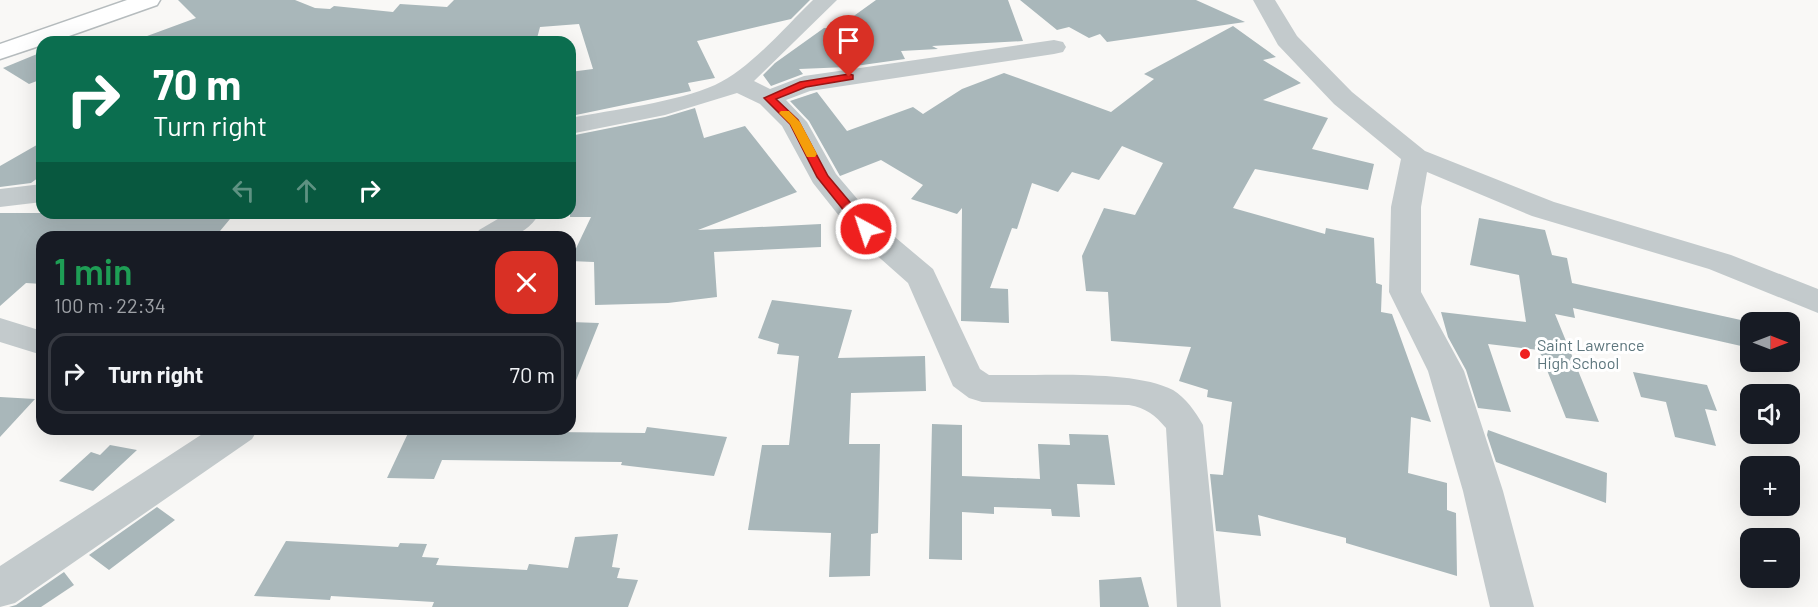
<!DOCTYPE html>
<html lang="en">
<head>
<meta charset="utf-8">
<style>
	body { margin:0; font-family:Barlow,sans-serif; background:#20242c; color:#f1f3f6; height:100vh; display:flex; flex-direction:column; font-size:22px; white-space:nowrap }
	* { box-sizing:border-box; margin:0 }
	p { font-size:20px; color:#9ea1a6 }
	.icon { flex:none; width:33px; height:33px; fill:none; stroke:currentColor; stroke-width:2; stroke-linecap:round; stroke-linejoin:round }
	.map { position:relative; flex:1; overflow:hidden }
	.panel { position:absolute; left:36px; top:231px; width:540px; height:204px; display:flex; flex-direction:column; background:#171b24; border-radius:18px; box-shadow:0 6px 24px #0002 }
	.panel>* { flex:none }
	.banner { position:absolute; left:36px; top:36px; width:540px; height:183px; border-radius:18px; box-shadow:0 6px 24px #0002; background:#0b6e4f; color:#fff; overflow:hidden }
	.needle { width:39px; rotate:90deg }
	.controls { position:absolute; left:1740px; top:312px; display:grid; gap:12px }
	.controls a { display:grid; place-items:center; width:60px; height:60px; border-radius:12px; background:#171b24; box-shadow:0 6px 24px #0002; font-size:30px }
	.pin { position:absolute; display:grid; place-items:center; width:51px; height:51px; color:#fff; margin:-62px -26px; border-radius:50% 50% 50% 0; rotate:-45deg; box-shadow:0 0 6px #0007 }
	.pin .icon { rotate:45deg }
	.me { position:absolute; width:66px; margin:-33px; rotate:320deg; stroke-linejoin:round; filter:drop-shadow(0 0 4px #0008) }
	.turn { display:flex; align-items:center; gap:21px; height:126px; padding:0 18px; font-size:27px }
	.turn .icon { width:78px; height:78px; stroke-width:2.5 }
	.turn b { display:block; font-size:42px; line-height:51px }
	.lanes { display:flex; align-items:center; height:57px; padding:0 18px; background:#0003; justify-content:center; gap:30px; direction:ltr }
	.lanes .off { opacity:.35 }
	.round { display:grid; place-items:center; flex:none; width:63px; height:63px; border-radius:18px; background:#20242c }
	.headline { display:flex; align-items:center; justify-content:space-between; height:102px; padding:0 18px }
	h1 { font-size:36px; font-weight:600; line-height:45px; color:#1e9e55 }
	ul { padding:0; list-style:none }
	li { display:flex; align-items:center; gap:18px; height:81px; margin:0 12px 9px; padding:0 6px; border:3px solid #363941; border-radius:18px }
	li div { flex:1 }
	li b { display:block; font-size:22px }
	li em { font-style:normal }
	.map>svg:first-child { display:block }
	.building { fill:#a9b7ba }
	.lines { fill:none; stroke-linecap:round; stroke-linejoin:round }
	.highway-casing { stroke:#b6bcbe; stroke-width:3 }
	.street { fill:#c3cacc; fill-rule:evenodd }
	.highway { fill:#fff; fill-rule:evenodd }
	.route { fill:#ef201f; stroke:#9b1514; stroke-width:1.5 }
	.slow { fill:#f59e0b }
	.poi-dot { fill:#ef201f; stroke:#fff; stroke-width:2 }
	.labels { text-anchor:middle; stroke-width:6; stroke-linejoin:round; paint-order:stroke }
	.poi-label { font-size:16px; fill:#5d767d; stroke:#fff; text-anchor:start }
</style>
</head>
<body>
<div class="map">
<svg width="1818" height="607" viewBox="0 0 1818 607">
	<rect width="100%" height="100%" fill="#f9f8f6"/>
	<path class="building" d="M 178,0 L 295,0 L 315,8 L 330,9 L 334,6 L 393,12 L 400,4 L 447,7 L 454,0 L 810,0 L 791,19 L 697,41 L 715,78 L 688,83 L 691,91 L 571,116 L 570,72 L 593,69 L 579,24 L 540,27 L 536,42 L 139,42 L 139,39 L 196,18 Z
		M 876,0 L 1008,0 L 1023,41 L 932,46 L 938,49 L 901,51 L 905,59 L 848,67 L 799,69 L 803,74 L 771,86 L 763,75 L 775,63 L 824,28 L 837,28 Z
		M 1020,0 L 1196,0 L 1245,22 L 1107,42 L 1100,34 L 1089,38 L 1069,27 L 1057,30 Z
		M 1233,26 L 1276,57 L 1263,60 L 1301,83 L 1263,100 L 1328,118 L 1312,149 L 1374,164 L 1368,190 L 1255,169 L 1233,208 L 1325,234 L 1326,228 L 1374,238 L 1376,283 L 1382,285 L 1381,312 L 1392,314 L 1431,422 L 1411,417 L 1408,473 L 1447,483 L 1447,510 L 1456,513 L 1457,576 L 1346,543 L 1346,538 L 1258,515 L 1261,536 L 1216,531 L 1210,474 L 1223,475 L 1232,402 L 1207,397 L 1208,390 L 1179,381 L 1191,347 L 1111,341 L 1108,292 L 1086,291 L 1082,256 L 1104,208 L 1135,215 L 1163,163 L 1122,146 L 1099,180 L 1072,172 L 1058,192 L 1032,183 L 1017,229 L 1012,228 L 990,288 L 1008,289 L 1009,323 L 961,321 L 962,208 L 957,214 L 911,199 L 923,185 L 881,160 L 840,176 L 809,121 L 790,101 L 817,92 L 847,131 L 913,107 L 923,114 L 962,89 L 1004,73 L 1111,112 L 1154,79 L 1144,74 Z
		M 42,52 L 42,79 L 29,84 L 3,68 Z
		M 695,108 L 704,138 L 745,126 L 797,192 L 698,230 L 821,224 L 821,247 L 714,252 L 717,297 L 668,303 L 595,305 L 594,262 L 570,261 L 591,217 L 570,217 L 570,136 L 665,117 Z
		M 42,142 L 42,175 L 31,183 L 0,187 L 0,166 Z
		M 0,213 L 235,213 L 215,237 L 42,237 L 42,284 L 26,283 L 0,306 Z
		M 1479,218 L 1545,230 L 1552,255 L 1567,258 L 1572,283 L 1750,322 L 1750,348 L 1573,308 L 1575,318 L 1555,314 L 1599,422 L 1566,418 L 1539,350 L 1488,344 L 1511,412 L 1478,408 L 1466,370 L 1448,337 L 1441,312 L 1526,322 L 1519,275 L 1470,265 Z
		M 772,300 L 852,310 L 838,358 L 925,356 L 926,391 L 851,393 L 849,444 L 880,444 L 878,533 L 871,534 L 870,576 L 829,577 L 831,533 L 748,530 L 762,445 L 789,445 L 799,356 L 777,354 L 779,344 L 758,338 Z
		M 570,322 L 599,323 L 571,393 L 570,393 Z
		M 1633,372 L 1707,385 L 1717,411 L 1705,409 L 1716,446 L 1675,437 L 1666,402 L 1641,397 Z
		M 0,397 L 35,399 L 0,437 Z
		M 932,424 L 962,425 L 962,476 L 1040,479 L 1038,444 L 1070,445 L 1069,434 L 1108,435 L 1115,485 L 1077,484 L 1080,517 L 1052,516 L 1051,509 L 994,507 L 994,514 L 962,512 L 962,560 L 929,559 Z
		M 647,427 L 727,437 L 714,476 L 621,465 L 622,462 L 442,460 L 434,479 L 387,478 L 410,429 L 554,429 L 553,432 L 645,433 Z
		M 1488,430 L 1607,473 L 1606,503 L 1496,462 L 1487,435 Z
		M 110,445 L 137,450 L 93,491 L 59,481 L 91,452 L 100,455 Z
		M 157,507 L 175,520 L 109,570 L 89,555 Z
		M 618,534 L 612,567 L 620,568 L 617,578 L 638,580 L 628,607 L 432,607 L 434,602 L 331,596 L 330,600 L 254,596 L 286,541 L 398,547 L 400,543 L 427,544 L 422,557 L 439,558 L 436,565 L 527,570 L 529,564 L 568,568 L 575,537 Z
		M 64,572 L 74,585 L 41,607 L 9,607 L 16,605 Z
		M 1141,577 L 1149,607 L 1100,607 L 1099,580 Z"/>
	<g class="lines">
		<g class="highway-casing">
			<path id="highway" d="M 127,0 L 160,0 L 157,5 L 52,42 L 42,42 L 42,45 L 0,59 L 0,44 Z"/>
		</g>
		<path class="street" d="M 813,0 L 837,0 L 754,81 L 770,89 L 804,76 L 1054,40 L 1063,42 L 1066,47 L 1063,52 L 1054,54 L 810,91 L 786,100 L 807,122 L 836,174 L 877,222 L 933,269 L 980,369 L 989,375 C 1035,376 1134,369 1173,390 C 1186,398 1195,411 1203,425 L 1221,607 L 1177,607 L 1166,428 C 1155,415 1146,408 1129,405 L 982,402 L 969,398 L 953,386 L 908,283 L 855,236 L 813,183 L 782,126 L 760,104 L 737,93 L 665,115 L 570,134 L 570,118 C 612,110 677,102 715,85 C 750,69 785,27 813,0 Z
			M 1253,0 L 1275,0 L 1297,36 L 1352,92 L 1425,151 L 1554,202 L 1731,255 L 1818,289 L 1818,313 L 1709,269 L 1532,216 L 1427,172 L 1421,207 L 1421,292 L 1464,371 L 1503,491 L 1534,607 L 1490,607 L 1463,491 L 1428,371 L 1389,292 L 1391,207 L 1401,159 L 1334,104 L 1278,45 Z
			M 42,184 L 42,202 L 0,207 L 0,189 Z
			M 508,213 L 540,213 C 522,241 504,237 475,237 L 479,230 Z
			M 0,318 L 42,331 L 42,355 L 0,342 Z
			M 210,429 L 258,429 L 252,439 L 15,603 L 0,607 L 0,566 Z"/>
		<use href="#highway" class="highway"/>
	</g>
	<path class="route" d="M 849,74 L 853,75 L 853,79 L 806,87 L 776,99 L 798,120 L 828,176 L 870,226 L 870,232 L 861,232 L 817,177 L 790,124 L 764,98 L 800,82 Z"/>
	<path class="slow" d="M 781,111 L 789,111 L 800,122 L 817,154 L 815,157 L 807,157 L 790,124 L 779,113 Z"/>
	<circle class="poi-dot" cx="1525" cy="354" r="6"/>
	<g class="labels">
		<g class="poi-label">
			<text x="1537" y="351">Saint Lawrence<tspan x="1537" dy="18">High School</tspan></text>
		</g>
	</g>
</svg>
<div class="controls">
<a><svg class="needle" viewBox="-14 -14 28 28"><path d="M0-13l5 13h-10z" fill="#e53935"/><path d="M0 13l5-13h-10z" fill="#9ea1a6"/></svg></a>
<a><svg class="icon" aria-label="sound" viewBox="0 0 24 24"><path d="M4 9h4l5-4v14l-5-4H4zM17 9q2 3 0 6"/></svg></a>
<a>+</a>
<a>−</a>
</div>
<div class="pin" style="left:849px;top:77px;background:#d93025"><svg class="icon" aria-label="arrive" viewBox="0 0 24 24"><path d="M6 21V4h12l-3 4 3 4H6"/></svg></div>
<svg class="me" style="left:866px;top:229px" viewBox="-20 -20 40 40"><circle r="17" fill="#ef201f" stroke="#fff" stroke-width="3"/><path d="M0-11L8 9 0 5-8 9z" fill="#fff"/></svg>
<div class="banner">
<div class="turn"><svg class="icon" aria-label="right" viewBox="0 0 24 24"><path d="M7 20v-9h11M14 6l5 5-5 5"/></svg><div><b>70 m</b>Turn right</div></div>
<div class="lanes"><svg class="icon off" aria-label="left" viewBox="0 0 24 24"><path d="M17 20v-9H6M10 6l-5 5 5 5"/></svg><svg class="icon off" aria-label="ahead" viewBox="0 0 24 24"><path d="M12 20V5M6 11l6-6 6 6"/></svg><svg class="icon" aria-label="right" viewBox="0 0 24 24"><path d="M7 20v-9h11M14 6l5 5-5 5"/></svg></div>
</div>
<section class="panel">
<div class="headline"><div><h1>1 min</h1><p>100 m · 22:34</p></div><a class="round" style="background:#d93025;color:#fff"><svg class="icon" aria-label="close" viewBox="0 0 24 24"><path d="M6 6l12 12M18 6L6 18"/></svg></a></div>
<ul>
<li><svg class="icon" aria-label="right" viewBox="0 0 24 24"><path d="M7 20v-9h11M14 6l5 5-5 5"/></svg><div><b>Turn right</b></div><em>70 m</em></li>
</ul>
</section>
</div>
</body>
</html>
